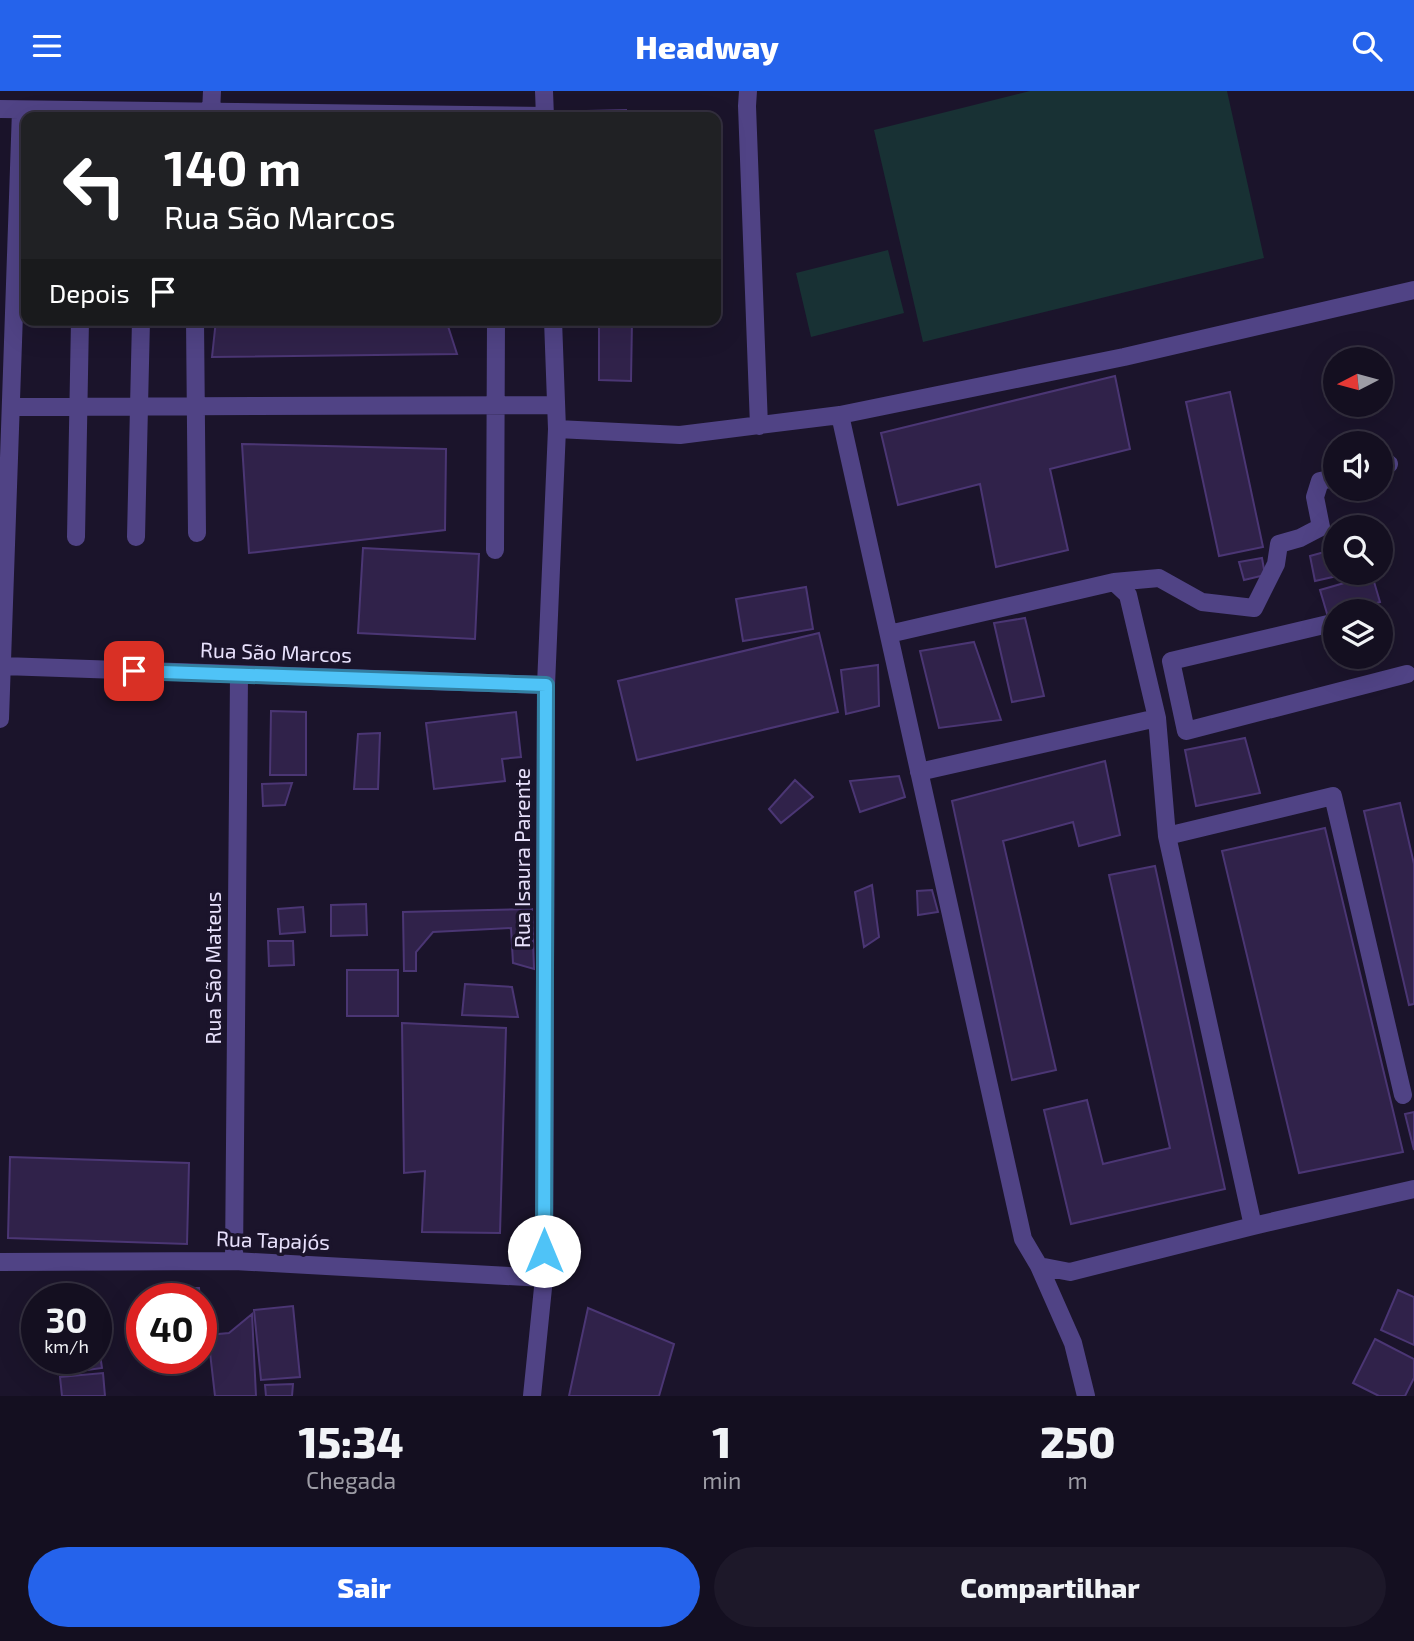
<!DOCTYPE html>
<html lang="pt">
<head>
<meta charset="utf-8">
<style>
	body { margin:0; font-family:"Exo 2",sans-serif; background:#1d1829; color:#f1f3f6; height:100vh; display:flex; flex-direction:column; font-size:26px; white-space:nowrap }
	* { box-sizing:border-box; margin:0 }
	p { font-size:23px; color:#9d9ca5 }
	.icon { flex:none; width:38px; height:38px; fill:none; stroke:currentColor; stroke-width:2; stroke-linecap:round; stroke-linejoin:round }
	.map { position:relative; height:1305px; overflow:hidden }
	.drawer { display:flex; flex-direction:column; background:#140f20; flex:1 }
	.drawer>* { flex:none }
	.guide { position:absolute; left:21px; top:21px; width:700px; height:214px; border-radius:14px; box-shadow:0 7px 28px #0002,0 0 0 2px #332f3e; background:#202124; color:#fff; overflow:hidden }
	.needle { width:46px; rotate:264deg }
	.buttons { position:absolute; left:1323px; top:256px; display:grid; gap:14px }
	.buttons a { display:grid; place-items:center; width:70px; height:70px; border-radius:50%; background:#140f20; box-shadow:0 7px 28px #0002,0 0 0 2px #332f3e; font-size:35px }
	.speed { position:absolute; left:21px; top:1192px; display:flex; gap:14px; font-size:35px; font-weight:700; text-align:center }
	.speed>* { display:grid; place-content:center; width:91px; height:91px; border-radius:50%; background:#140f20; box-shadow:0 7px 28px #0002,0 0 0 2px #332f3e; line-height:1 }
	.speed small { font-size:18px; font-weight:400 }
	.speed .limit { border:10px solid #d22; background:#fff; color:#111 }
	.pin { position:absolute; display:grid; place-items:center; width:60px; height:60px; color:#fff; margin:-30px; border-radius:14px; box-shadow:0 4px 10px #0006 }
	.me { position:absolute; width:77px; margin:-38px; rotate:0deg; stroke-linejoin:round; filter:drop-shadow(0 0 5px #0008) }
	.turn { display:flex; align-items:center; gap:24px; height:147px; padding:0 28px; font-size:32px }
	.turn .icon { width:91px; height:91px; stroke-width:2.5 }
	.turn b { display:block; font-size:49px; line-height:60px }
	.then { display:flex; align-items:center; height:66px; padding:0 28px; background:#0003; gap:14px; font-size:26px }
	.eta { display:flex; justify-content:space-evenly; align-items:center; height:119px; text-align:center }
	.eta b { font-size:42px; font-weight:800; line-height:49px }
	.action { display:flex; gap:14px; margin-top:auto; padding:14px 28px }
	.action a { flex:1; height:80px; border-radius:42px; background:#2563eb; color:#fff; font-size:28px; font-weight:800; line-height:80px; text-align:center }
	.action a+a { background:#1d1829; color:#f1f3f6 }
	header { display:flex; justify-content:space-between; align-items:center; height:91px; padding:0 28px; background:#2563eb; color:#fff; font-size:32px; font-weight:800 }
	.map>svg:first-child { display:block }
	.green { fill:#183134 }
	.building { fill:#30224a; stroke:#4b3674; stroke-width:2 }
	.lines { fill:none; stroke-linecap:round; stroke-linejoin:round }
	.minor { stroke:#504385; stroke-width:18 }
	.route-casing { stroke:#337fa1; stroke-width:18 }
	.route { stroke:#4fc3f7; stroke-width:12 }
	.labels { text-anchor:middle; stroke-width:7; stroke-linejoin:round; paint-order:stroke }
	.street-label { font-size:21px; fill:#e8e1fc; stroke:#1b142b }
</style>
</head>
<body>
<header><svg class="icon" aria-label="menu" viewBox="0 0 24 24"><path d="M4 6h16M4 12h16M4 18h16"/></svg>Headway<svg class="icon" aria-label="search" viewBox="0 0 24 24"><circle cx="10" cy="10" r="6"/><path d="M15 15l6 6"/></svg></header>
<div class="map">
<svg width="1414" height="1305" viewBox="0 0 1414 1305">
	<rect width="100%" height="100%" fill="#1b142b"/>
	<path class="green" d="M 1030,0 L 1227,0 L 1264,167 L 923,251 L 874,39 Z
		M 888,159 L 904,222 L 811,246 L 796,182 Z"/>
	<path class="building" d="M 626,19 L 626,26 L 587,26 L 587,20 Z
		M 216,229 L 446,229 L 457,263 L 212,266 Z
		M 599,229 L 632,229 L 631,290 L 599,289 Z
		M 1115,285 L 1130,358 L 1050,378 L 1068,459 L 996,476 L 980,393 L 898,414 L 881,342 Z
		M 1230,301 L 1263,456 L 1219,465 L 1186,311 Z
		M 242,353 L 446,358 L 445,439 L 249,462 Z
		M 363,457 L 479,463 L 475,548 L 358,542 Z
		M 1335,458 L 1335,481 L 1355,481 L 1315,490 L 1310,465 Z
		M 1262,467 L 1265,484 L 1244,489 L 1239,471 Z
		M 1372,484 L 1380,511 L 1349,520 L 1335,520 L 1335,524 L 1328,526 L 1320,499 Z
		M 806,496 L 813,538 L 743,550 L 736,508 Z
		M 1025,527 L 1044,605 L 1012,611 L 994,532 Z
		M 819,542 L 838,621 L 637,669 L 618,590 Z
		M 974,551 L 1001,629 L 939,637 L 920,560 Z
		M 878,574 L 879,615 L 846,623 L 841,579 Z
		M 271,620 L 306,621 L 306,684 L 270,684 Z
		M 516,621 L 521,666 L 502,668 L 505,690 L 434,698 L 426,632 Z
		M 380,642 L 378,698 L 354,698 L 358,643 Z
		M 1245,647 L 1260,702 L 1196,715 L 1185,659 Z
		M 1105,670 L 1120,744 L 1079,755 L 1073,731 L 1003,750 L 1056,979 L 1012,989 L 952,710 Z
		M 899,685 L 905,706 L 860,721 L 850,690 Z
		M 795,689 L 813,706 L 781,732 L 769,718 Z
		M 292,692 L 285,714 L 263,715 L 262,693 Z
		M 1400,712 L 1414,773 L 1414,913 L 1409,914 L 1364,720 Z
		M 1325,737 L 1403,1061 L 1299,1082 L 1222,760 Z
		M 1155,775 L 1225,1098 L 1071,1133 L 1044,1019 L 1087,1009 L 1103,1073 L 1170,1057 L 1109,784 Z
		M 872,794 L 879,846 L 864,856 L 855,801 Z
		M 932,799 L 938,821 L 918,824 L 917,800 Z
		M 366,813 L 367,844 L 331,845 L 331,814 Z
		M 303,816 L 305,841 L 280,843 L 278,818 Z
		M 532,818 L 534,878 L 513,872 L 511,837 L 433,841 L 416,861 L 416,880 L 404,880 L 403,821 Z
		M 268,850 L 293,850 L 294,874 L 269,875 Z
		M 347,879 L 398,879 L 398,925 L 347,925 Z
		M 465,893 L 512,896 L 518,926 L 462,924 Z
		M 402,932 L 506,937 L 500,1142 L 422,1141 L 425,1080 L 404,1082 Z
		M 1414,1021 L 1414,1059 L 1405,1023 Z
		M 10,1066 L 189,1072 L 187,1153 L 8,1147 Z
		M 161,1197 L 199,1197 L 200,1208 L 163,1208 Z
		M 1398,1199 L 1414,1206 L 1414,1254 L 1381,1239 Z
		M 95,1201 L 95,1208 L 59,1208 L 59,1204 Z
		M 293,1215 L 300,1286 L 261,1289 L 254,1219 Z
		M 588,1217 L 674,1253 L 659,1305 L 569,1305 Z
		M 252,1223 L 256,1305 L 215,1305 L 208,1244 L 229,1242 Z
		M 96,1236 L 102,1277 L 58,1283 L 56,1267 L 96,1267 Z
		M 1375,1248 L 1414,1268 L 1414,1287 L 1405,1305 L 1379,1305 L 1353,1292 Z
		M 103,1282 L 105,1305 L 62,1305 L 60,1286 Z
		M 293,1293 L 292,1305 L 266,1305 L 265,1294 Z"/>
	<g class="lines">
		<path class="minor" d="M 544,0 L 545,26
			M 748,0 L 747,15 L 759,335
			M 0,18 L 545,25
			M 211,22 L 212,0
			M 195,229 L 197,442
			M 11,316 L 556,314
			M 840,324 L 1023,1148 L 1039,1175 L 1070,1181 L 1253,1135 L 1414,1098
			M 557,338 L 680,344 L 840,324 L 1124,266 L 1414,199
			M 1381,375 L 1389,373
			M 76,446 L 80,229
			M 136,446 L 141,229
			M 495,459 L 496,229
			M 1114,491 L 1159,487 L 1202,511 L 1254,517 L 1276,473 L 1279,453 L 1300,447 L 1321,436 L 1315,406 L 1320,390 L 1335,387
			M 1328,533 L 1171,570 L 1186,640 L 1407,583
			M 889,543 L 1114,491 L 1128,504 L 1157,627 L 1167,745 L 1253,1135
			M 3,575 L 546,594
			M 0,628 L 21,19
			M 919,681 L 1157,627
			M 1167,745 L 1333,705 L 1403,1004
			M 234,1170 L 239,584
			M 0,1171 L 234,1170 L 544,1187
			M 1039,1175 L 1073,1252 L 1086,1305
			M 532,1305 L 544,1187 L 546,594 L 557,338 L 553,229"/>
	</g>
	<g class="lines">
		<g class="route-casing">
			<path id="route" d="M 134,580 L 546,594 L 544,1160"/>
		</g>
		<use href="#route" class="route"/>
	</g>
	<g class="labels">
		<g class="street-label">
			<text transform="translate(276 562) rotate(2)" y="7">Rua São Marcos</text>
			<text transform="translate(523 767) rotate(-90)" y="7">Rua Isaura Parente</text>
			<text transform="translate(214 877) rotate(-90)" y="7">Rua São Mateus</text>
			<text transform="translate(273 1150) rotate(2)" y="7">Rua Tapajós</text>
		</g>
	</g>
</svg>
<div class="buttons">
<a><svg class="needle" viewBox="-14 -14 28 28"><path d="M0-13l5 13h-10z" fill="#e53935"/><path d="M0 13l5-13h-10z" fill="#9d9ca5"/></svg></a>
<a><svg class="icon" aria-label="sound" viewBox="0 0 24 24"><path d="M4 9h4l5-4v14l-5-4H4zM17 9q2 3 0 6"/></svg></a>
<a><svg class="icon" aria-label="search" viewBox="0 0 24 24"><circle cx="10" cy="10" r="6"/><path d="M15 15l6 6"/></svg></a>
<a><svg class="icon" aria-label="layers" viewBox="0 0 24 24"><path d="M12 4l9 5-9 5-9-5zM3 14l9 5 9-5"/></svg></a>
</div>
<div class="speed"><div>30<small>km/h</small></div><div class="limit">40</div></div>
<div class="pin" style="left:134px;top:580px;background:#d93025"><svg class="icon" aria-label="arrive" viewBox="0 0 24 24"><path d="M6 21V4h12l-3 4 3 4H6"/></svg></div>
<svg class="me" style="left:544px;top:1160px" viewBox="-20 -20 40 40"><circle r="19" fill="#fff"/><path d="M0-13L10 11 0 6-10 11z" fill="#4fc3f7"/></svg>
<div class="guide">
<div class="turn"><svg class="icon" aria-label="left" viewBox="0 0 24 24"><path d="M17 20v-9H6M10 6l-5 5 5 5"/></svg><div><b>140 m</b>Rua São Marcos</div></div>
<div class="then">Depois<svg class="icon" aria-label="arrive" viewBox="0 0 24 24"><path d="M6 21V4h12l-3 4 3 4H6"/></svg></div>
</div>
</div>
<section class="drawer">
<div class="eta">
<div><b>15:34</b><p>Chegada</p></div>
<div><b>1</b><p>min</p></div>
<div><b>250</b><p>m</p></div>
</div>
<div class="action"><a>Sair</a><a>Compartilhar</a></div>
</section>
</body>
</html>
